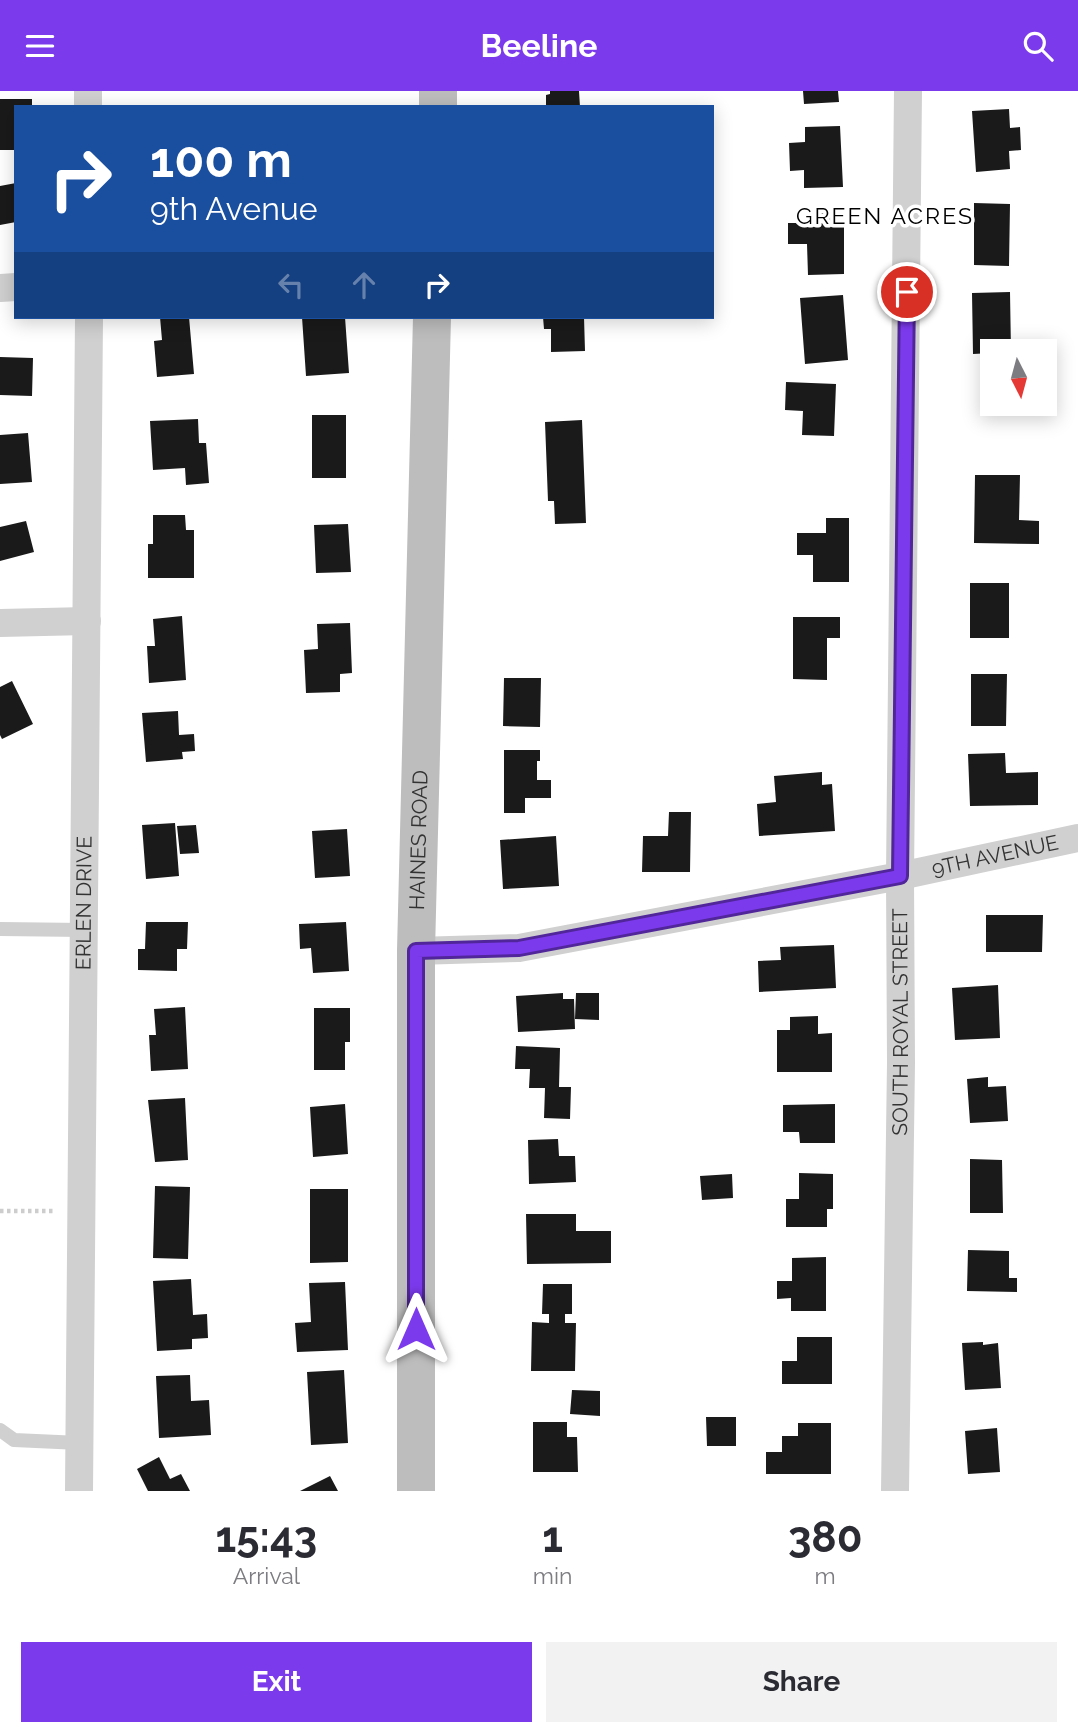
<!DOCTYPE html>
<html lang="en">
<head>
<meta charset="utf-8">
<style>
	body { margin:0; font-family:Raleway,sans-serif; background:#f2f2f3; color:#2b2b33; height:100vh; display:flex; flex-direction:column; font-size:26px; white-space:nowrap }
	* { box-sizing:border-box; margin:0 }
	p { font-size:23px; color:#7c7c81 }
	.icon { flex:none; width:38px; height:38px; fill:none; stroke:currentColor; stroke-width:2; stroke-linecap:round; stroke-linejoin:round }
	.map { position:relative; height:1400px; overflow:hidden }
	.side { display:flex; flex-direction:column; background:#fff; flex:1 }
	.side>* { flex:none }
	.banner { position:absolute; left:14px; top:14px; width:700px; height:214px; border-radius:0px; box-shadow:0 4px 18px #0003; background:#1a4fa0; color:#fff; overflow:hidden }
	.needle { width:46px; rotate:174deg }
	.controls { position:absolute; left:980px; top:248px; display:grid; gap:14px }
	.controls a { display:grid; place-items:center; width:77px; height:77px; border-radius:0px; background:#fff; box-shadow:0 4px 18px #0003; font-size:35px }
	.pin { position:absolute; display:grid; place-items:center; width:60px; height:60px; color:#fff; margin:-30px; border:4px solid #fff; border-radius:50%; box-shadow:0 2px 7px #0007 }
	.me { position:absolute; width:77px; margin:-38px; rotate:0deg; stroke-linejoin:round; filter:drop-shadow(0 0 5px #0008) }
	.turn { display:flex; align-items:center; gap:24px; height:147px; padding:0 21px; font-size:32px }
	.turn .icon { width:91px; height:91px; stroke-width:2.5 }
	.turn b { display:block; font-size:49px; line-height:60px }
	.lanes { display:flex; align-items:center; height:66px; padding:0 21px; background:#0003; justify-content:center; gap:35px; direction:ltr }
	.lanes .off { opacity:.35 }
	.eta { display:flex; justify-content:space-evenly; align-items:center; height:119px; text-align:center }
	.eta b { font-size:42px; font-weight:700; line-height:49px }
	.primary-button { display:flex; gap:14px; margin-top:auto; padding:14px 21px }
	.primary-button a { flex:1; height:80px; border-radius:0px; background:#7c3aed; color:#fff; font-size:28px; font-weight:700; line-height:80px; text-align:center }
	.primary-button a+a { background:#f2f2f3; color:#2b2b33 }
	header { display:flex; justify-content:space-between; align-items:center; height:91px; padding:0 21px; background:#7c3aed; color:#fff; font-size:32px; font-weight:700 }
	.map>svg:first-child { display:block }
	.building { fill:#1a1a1a }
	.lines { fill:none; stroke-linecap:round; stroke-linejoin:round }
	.path { stroke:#cdcdcd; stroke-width:4.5; stroke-dasharray:3.5 3.5; stroke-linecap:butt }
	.lane { stroke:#d0d0d0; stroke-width:14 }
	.street { stroke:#d0d0d0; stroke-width:28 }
	.secondary { stroke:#bdbdbd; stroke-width:38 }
	.route-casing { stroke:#51269a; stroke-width:18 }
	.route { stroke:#7c3aed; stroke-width:12 }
	.labels { text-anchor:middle; stroke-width:7; stroke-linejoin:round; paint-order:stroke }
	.street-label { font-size:21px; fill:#333; stroke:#fff }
	.neighbourhood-label { font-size:23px; letter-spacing:2px; fill:#000; stroke:#fff }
</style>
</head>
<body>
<header><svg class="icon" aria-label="menu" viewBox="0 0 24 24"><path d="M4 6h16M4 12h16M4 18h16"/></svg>Beeline<svg class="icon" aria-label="search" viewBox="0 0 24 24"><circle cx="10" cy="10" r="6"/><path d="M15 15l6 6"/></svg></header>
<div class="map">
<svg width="1078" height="1400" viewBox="0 0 1078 1400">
	<rect width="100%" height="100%" fill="#fff"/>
	<path class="building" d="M 550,0 L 579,0 L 580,16 L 546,16 L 546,4 L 550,3 Z
		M 803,0 L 838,0 L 839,11 L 804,13 Z
		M 0,8 L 32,8 L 32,16 L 16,16 L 16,59 L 0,59 Z
		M 1009,18 L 1010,37 L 1020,36 L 1021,59 L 1009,60 L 1010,78 L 976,81 L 972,20 Z
		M 840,35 L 843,96 L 804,97 L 804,79 L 790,80 L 789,52 L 805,51 L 805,36 Z
		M 16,92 L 16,131 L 0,134 L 0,95 Z
		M 974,112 L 1010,113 L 1009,175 L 974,174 Z
		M 844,121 L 844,183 L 808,184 L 807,153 L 788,153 L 788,132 L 809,132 L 809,122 Z
		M 1010,201 L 1011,261 L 973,263 L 972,202 Z
		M 843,204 L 848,269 L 805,273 L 800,207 Z
		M 160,226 L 189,226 L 194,283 L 157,286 L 154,250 L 162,249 Z
		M 302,226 L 345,226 L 349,282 L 306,285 Z
		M 543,226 L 584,226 L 585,260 L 551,261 L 551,238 L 544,238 Z
		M 0,266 L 33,267 L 32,305 L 0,304 Z
		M 786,291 L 836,293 L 834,345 L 802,344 L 803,320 L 785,319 Z
		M 312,324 L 346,324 L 346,387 L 312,387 Z
		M 198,328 L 199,352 L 206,352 L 209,392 L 186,394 L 185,377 L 153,379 L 150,330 Z
		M 582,329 L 586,432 L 555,433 L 554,410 L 548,410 L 545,331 Z
		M 28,342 L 32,391 L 0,393 L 0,344 Z
		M 975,384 L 1020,384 L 1019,429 L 1039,430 L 1039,453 L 974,452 Z
		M 153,424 L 185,424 L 186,439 L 194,439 L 194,487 L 148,487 L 148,453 L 153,453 Z
		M 826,427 L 849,427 L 849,491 L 813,491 L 813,464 L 797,464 L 797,442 L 826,442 Z
		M 26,430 L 34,461 L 0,470 L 0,436 Z
		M 348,433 L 351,481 L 316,482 L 314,434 Z
		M 970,492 L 1009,492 L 1009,547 L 970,547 Z
		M 182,525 L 186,589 L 149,592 L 147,555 L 155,555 L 153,528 Z
		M 793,526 L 840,526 L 840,547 L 827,547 L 827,589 L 793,588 Z
		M 350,532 L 352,582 L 340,583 L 340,601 L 306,602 L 304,559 L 318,558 L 317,533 Z
		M 971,583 L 1007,583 L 1006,635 L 971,635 Z
		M 504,587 L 541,587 L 540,636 L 503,635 Z
		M 12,590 L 33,633 L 2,648 L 0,644 L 0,596 Z
		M 178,620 L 179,644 L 194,643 L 195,660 L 182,661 L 183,668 L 146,671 L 142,622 Z
		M 504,659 L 540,659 L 540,670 L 537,670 L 537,689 L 551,689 L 551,707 L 525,707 L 525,722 L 504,722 Z
		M 1005,662 L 1006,682 L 1038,681 L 1038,714 L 970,715 L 968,663 Z
		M 822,681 L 822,694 L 832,693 L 835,740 L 759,745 L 757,713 L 776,711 L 774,685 Z
		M 669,721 L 691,721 L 690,781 L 642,781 L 643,745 L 668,745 Z
		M 175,732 L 179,785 L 146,788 L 142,734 Z
		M 196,734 L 199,762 L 180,763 L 177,735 Z
		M 347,738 L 350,785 L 315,787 L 312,740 Z
		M 556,745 L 559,795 L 503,798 L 500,749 Z
		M 986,824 L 1043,824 L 1042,861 L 986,861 Z
		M 146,831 L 188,831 L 187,858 L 177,858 L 177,880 L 138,879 L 138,858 L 145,858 Z
		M 346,831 L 349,880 L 313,882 L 311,857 L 300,858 L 299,833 Z
		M 834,854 L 836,897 L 759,901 L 758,870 L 781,869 L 780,856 Z
		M 998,894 L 1000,947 L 955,949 L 952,897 Z
		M 563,902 L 563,908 L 574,908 L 575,938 L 518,941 L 516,905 Z
		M 576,902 L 599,902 L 599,929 L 575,928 Z
		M 185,916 L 188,978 L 151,980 L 149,944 L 156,944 L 154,918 Z
		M 314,917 L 350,917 L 350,951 L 345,951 L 345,979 L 314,979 Z
		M 818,925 L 818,943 L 832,942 L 832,981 L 777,981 L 777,939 L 790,939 L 790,926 Z
		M 516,955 L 560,957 L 559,996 L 571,996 L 570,1028 L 544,1027 L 545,997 L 529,997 L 530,978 L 515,978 Z
		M 988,986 L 988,996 L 1006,995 L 1008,1030 L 970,1032 L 967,988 Z
		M 185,1007 L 188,1069 L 155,1071 L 148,1009 Z
		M 345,1013 L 348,1063 L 313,1066 L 310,1016 Z
		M 835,1013 L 835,1052 L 800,1052 L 799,1041 L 783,1041 L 783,1014 Z
		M 558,1048 L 559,1065 L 575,1065 L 576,1091 L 529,1093 L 528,1049 Z
		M 970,1068 L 1002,1069 L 1003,1122 L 970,1122 Z
		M 799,1082 L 833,1083 L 833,1118 L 827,1118 L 827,1136 L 786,1136 L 786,1108 L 799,1108 Z
		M 732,1083 L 733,1107 L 702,1109 L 700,1085 Z
		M 155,1095 L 190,1096 L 188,1168 L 153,1167 Z
		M 310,1098 L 348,1098 L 348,1171 L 310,1172 Z
		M 526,1123 L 576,1123 L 576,1140 L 611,1140 L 611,1172 L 527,1173 Z
		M 968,1159 L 1009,1160 L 1009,1187 L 1017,1187 L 1017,1201 L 967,1200 Z
		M 826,1166 L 826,1220 L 791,1220 L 791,1207 L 777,1208 L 777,1190 L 792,1190 L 792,1167 Z
		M 191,1188 L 193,1224 L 207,1223 L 208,1247 L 192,1248 L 192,1258 L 157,1260 L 153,1190 Z
		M 345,1191 L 348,1259 L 297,1261 L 295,1232 L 311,1231 L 309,1192 Z
		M 543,1193 L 572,1193 L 572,1223 L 565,1223 L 565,1232 L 576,1232 L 575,1280 L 531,1280 L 532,1231 L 549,1232 L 549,1223 L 542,1223 Z
		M 797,1246 L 832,1246 L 832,1293 L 782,1293 L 782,1270 L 797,1270 Z
		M 983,1251 L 983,1254 L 998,1252 L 1001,1297 L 965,1299 L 962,1252 Z
		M 344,1279 L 348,1352 L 311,1354 L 307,1281 Z
		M 190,1284 L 191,1310 L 209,1309 L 211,1344 L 159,1347 L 156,1285 Z
		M 572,1299 L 600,1300 L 600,1325 L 570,1323 Z
		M 706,1326 L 736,1326 L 736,1355 L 707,1355 Z
		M 533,1331 L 567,1331 L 567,1346 L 577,1346 L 578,1381 L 533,1381 Z
		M 798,1332 L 831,1332 L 831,1383 L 766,1383 L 766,1361 L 782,1361 L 782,1345 L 798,1345 Z
		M 997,1337 L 1000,1381 L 968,1383 L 965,1340 Z
		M 159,1366 L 170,1388 L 181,1383 L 190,1400 L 148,1400 L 137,1378 Z
		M 330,1385 L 338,1400 L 300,1400 Z"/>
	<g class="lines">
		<path class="path" d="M 0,1120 L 55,1120"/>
		<path class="lane" d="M 0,838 L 84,839
			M 0,1339 L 14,1349 L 80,1352"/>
		<g class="street">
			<path d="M 88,0 L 88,16"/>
			<path d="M 0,197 L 16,196"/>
			<path d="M 0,532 L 87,530"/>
			<path id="s1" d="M 416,860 L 519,857 L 900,785 L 1078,747"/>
			<path id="s2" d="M 79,1400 L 89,226"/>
			<path id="s3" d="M 895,1400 L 901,972 L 900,785 L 908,0"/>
		</g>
		<g class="secondary">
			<path d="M 438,16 L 438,0"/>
			<path id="s4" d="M 416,1400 L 416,860 L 432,226"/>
		</g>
	</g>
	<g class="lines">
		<g class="route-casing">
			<path id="route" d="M 416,1238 L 416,860 L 519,857 L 900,785 L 907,201"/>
		</g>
		<use href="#route" class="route"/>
	</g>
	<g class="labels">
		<g class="street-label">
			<text dy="7" stroke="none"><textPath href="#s4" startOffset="651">HAINES ROAD</textPath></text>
			<text dy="7" stroke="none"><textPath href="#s1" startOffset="588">9TH AVENUE</textPath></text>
			<text dy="7" stroke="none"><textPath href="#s2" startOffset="588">ERLEN DRIVE</textPath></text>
			<text dy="7" stroke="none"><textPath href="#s3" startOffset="469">SOUTH ROYAL STREET</textPath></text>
		</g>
		<g class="neighbourhood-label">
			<text x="885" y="133">GREEN ACRES</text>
		</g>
	</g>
</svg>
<div class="controls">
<a><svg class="needle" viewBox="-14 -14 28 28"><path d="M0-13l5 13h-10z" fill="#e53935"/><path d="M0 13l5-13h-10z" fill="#7c7c81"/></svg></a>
</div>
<div class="pin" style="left:907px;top:201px;background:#d93025"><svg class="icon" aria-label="arrive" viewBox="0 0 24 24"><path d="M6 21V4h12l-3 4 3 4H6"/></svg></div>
<svg class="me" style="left:416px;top:1238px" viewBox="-20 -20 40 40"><path d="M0-17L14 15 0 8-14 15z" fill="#7c3aed" stroke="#fff" stroke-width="4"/></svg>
<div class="banner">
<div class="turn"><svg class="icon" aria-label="right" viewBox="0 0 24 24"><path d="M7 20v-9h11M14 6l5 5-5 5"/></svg><div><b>100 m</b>9th Avenue</div></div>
<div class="lanes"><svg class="icon off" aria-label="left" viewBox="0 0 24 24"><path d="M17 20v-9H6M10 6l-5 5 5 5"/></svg><svg class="icon off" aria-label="ahead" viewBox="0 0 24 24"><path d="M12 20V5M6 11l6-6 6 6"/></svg><svg class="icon" aria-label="right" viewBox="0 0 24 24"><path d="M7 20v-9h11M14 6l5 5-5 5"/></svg></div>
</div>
</div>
<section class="side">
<div class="eta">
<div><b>15:43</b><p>Arrival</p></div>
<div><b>1</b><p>min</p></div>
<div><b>380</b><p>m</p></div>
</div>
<div class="primary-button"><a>Exit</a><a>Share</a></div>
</section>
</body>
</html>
